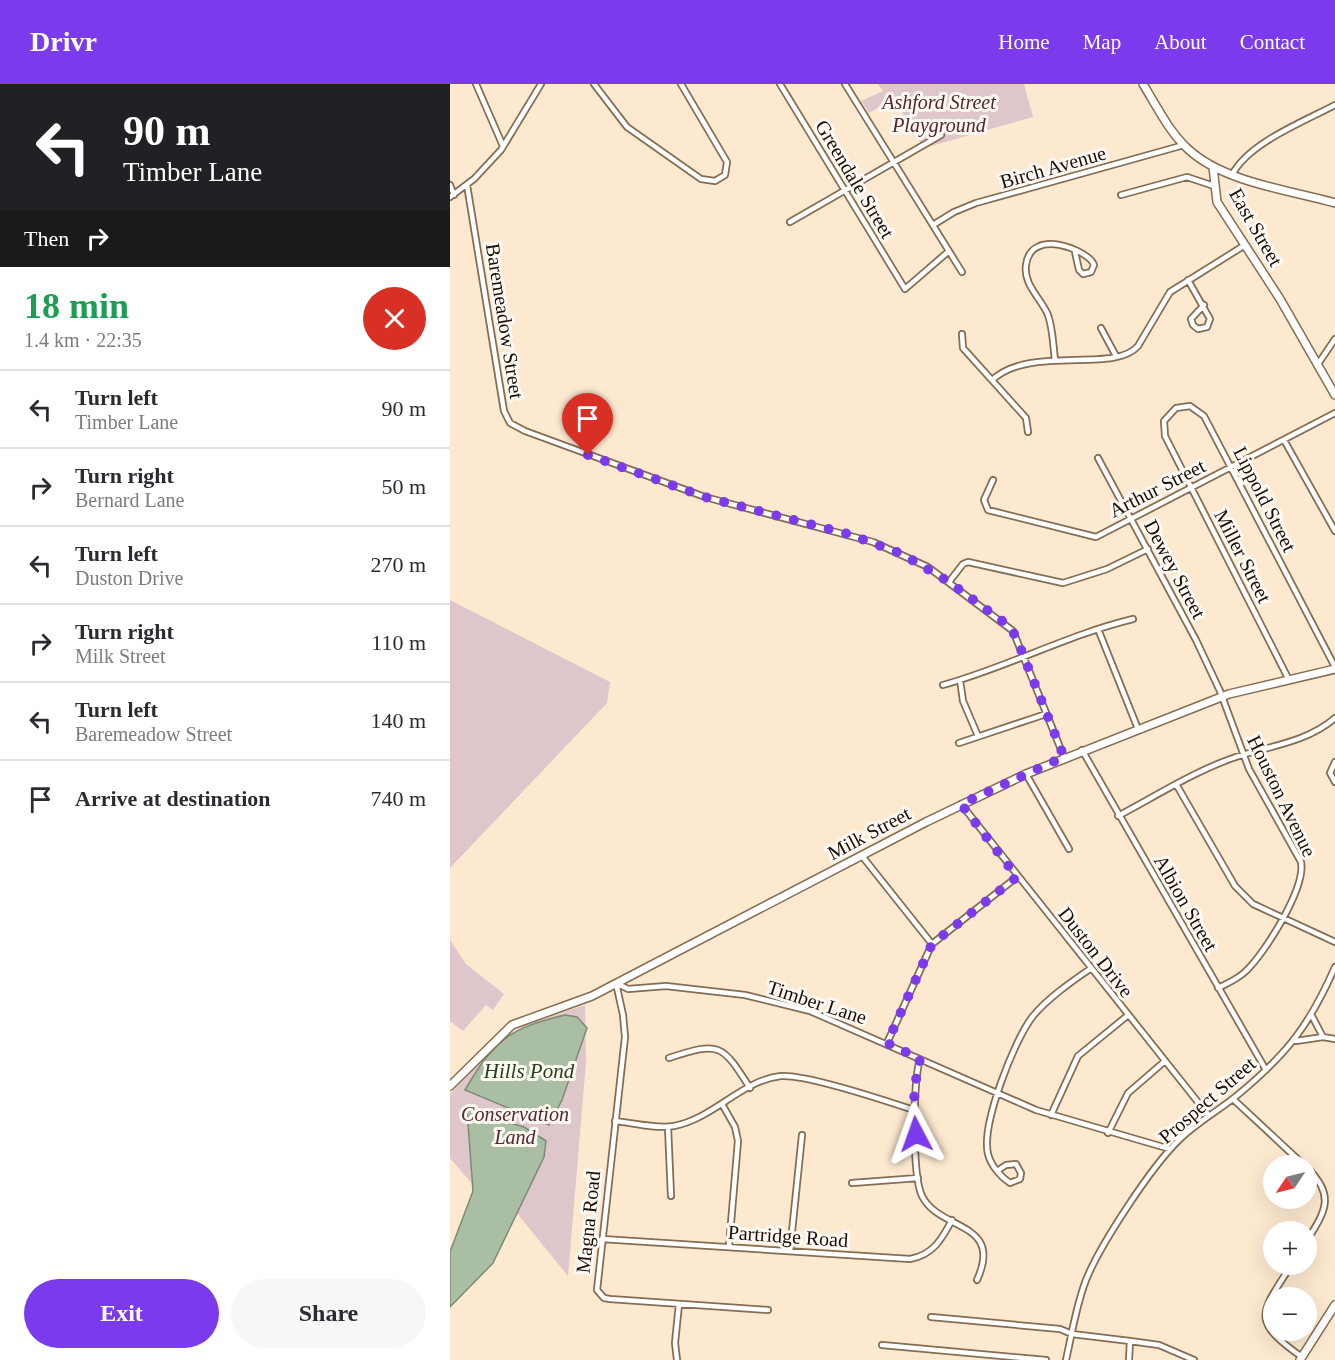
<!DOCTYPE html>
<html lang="en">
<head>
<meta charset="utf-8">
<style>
	body { margin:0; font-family:Georgia,serif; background:#f7f7f7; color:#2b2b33; height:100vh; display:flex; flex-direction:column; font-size:22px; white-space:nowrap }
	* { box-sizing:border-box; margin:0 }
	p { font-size:20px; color:#7c7c81 }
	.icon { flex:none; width:33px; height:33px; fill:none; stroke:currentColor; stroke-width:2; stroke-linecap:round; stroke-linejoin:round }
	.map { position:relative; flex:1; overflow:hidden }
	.side { display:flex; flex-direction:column; background:#fff; width:450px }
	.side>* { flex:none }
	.hud { background:#202124; color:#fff; overflow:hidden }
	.needle { width:39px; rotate:235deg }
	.buttons { position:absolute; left:813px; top:1071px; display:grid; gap:12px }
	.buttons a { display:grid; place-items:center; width:54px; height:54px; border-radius:50%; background:#fff; box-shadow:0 6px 24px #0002; font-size:30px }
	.pin { position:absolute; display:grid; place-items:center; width:51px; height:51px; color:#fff; margin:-62px -26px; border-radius:50% 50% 50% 0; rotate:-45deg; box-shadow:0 0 6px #0007 }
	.pin .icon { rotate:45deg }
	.me { position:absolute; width:66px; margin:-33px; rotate:356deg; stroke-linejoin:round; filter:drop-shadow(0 0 4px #0008) }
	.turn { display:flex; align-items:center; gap:21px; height:126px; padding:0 24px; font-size:27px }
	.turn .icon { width:78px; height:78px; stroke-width:2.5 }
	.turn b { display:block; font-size:42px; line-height:51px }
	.then { display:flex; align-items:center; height:57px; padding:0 24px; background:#0003; gap:12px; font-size:22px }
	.round { display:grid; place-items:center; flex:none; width:63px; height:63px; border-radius:32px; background:#f7f7f7 }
	.head { display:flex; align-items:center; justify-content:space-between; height:102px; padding:0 24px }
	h1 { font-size:36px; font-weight:600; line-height:45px; color:#1e9e55 }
	.button { display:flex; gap:12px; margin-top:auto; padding:12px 24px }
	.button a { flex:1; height:69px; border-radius:36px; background:#7c3aed; color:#fff; font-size:24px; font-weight:600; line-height:69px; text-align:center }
	.button a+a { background:#f7f7f7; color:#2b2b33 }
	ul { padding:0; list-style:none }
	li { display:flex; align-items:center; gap:18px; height:78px; padding:0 24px; border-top:2px solid #e1e1e2 }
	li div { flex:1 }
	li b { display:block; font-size:22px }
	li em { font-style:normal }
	header { display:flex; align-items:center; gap:36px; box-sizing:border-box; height:84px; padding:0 30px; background:#7c3aed; color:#fff }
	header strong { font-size:28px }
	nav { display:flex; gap:33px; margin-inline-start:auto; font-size:21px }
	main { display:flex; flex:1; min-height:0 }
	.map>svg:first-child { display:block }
	.green { fill:#dec6ca }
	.water { fill:#a9bea3; stroke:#7d8a74; stroke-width:1.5 }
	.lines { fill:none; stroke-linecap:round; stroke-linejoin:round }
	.street-casing { stroke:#846d51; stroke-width:8 }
	.secondary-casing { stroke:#846d51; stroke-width:10 }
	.street { stroke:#fff; stroke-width:4.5 }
	.secondary { stroke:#fff; stroke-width:7 }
	.route { stroke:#7c3aed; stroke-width:10; stroke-dasharray:0 18 }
	.labels { text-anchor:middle; stroke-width:6; stroke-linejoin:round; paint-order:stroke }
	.park-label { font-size:20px; font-style:italic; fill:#552430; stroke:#fef9f2 }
	.street-label { font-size:20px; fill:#170f05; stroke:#fef9f2 }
	.water-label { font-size:21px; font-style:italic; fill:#24421a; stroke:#fef9f2 }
</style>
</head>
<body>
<header>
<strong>Drivr</strong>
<nav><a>Home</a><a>Map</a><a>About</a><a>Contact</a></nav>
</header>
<main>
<section class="side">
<div class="hud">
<div class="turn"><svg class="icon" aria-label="left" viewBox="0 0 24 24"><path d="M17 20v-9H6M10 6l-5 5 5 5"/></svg><div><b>90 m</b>Timber Lane</div></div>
<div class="then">Then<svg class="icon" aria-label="right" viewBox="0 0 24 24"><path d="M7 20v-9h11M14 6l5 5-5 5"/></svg></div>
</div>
<div class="head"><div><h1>18 min</h1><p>1.4 km · 22:35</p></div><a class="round" style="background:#d93025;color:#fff"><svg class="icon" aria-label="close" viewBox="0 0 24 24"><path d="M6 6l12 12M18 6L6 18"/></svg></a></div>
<ul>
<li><svg class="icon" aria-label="left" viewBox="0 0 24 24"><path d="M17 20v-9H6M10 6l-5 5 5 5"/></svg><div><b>Turn left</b><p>Timber Lane</p></div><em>90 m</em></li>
<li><svg class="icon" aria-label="right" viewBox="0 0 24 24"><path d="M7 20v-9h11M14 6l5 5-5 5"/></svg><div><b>Turn right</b><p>Bernard Lane</p></div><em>50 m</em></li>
<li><svg class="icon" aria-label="left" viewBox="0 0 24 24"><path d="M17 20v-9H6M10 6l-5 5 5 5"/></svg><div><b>Turn left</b><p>Duston Drive</p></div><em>270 m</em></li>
<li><svg class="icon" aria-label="right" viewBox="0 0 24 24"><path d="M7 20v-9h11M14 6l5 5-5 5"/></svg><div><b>Turn right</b><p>Milk Street</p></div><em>110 m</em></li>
<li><svg class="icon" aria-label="left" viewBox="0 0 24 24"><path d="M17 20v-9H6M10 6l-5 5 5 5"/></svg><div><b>Turn left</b><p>Baremeadow Street</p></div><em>140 m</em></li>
<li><svg class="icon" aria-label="arrive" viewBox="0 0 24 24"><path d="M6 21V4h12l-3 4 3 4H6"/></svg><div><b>Arrive at destination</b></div><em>740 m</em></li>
</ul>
<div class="button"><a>Exit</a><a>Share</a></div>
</section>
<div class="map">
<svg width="885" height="1276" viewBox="0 0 885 1276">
	<rect width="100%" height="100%" fill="#fde9d0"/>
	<path class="green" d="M 428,0 L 574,0 L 583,33 L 474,64 L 444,15 L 419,29 L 411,17 L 433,7 Z
		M 0,516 L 160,598 L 157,619 L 0,784 Z
		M 0,856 L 16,880 L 54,910 L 43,926 L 36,921 L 13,947 L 0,937 Z
		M 135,921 L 136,978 L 118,1192 L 66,1128 L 19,1121 L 24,1102 L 0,1074 L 0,1010 L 55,953 L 73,942 Z"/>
	<path class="water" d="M 115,931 L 127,933 L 137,944 L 112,1016 L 99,1041 L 15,1006 C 44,956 60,944 115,931 Z
		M 17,1026 L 74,1043 L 96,1057 L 94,1073 L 43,1179 L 0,1223 L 0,1168 L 23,1107 Z"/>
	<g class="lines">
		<g class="street-casing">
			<path id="street" d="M 26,0 L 53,62
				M 144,0 L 177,43 L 251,95 L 265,97 L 275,91 L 277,78 L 231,0
				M 330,0 L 455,205 L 499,167
				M 395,0 L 512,188
				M 782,91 C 798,59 855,37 885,21
				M 0,101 L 4,111
				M 17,101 L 54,327 L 60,339 L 75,347 L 255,413 L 423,458 L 478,483 L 563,547 L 614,673
				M 671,111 L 737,93 L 764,102
				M 0,113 L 24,95 L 51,66 L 91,0
				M 340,138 L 491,51
				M 483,141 L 504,128 L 526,119 L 734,61
				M 738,196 L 760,235 L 757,243 L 748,245 L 743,241 L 741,235 L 754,221
				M 651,244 L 666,272
				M 512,250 L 513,264 L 576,334 L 578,348
				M 605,276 C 603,261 603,245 598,231 C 591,214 573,201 576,181 C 581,142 640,167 644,181 L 641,188 L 633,190 L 629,186 L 625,168
				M 868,280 L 885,255
				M 542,296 C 582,260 664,290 688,262 L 720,208 L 795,161
				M 834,356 L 885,447
				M 648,374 L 746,556 L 770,607 L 799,685 L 851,778 C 856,804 815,869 796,887 C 788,895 778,899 768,904
				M 543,396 L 534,416 L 538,426 L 646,453 L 885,329
				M 499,498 L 513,480 L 518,478 L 613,499 L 657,485 L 698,465
				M 648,545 L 688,645
				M 838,594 L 715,352 L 714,337 L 726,324 L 740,322 L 754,332 L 885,583
				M 510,596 L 513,617 L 528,652
				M 493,601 C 558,583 617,551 683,535
				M 509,659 L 596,630
				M 632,666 L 816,986
				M 885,678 L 880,689 L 885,698
				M 576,690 L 619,765
				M 726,700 L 785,802 L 803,820 L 885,858
				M 511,720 L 759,1032
				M 668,732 C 706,712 743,688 783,674 C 818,662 856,659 885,634
				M 412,772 L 482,860
				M 166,899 L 178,905 L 216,902 L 295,911 L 360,927 L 586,1026 L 720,1065
				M 166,899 L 173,931 L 175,953 L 147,1206 L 154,1214 L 160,1215 L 318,1226
				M 862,932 L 873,953 L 885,955
				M 846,957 L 873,953
				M 437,959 L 482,860 L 567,793
				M 219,974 C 270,957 272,960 300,1004
				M 470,975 C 463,999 462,1091 472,1112 C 489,1147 554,1137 527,1196
				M 783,1015 L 855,1082
				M 272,1020 L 285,1043 L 288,1057 L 279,1162
				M 601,1031 L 628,972 L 677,932
				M 165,1037 C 184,1039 206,1045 224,1042 C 263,1035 292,996 331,992 C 356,990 437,1017 464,1026
				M 218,1043 L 221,1112
				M 658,1049 L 678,1009 L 715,977
				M 856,1082 C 885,1112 877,1125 856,1158
				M 547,1087 L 556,1081 L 566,1080 L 571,1089 L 570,1095 L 560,1099 C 551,1093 541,1082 538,1070 C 531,1041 564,956 583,932 C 598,914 621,898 640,885
				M 402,1099 L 468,1094
				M 152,1155 L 460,1175 C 483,1171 492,1155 502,1136
				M 340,1167 L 352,1051
				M 842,1180 C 811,1229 799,1236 852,1273
				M 481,1233 L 610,1245 L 622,1250 L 680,1257
				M 432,1261 L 596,1276
				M 227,1276 L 225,1259 L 229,1220
				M 616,1276 C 622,1249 626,1222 636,1196 C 650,1161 701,1083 729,1056 C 747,1038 770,1026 790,1009 C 838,969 860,940 885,883
				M 679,1276 L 680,1257 L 709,1261 L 744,1276"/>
		</g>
		<g class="secondary-casing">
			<path id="secondary" d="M 693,0 C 706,21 719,48 738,65 C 773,98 839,106 885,119
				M 763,83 L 767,118 L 830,215 L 885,311
				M 0,1002 L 62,941 L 142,912 L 476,738 L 576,690 L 779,610 L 885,585
				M 850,1276 L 885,1221"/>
		</g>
		<use href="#street" class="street"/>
		<use href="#secondary" class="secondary"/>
	</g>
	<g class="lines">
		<path class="route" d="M 138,371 L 255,413 L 398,450 L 452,470 L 499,498 L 559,542 L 566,553 L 614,673 L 511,720 L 567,793 L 482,860 L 437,959 L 470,975 L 464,1006 L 466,1050"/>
	</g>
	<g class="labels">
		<g class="park-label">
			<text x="489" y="25">Ashford Street<tspan x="489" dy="23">Playground</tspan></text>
			<text x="65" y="1037">Conservation<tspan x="65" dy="23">Land</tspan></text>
		</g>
		<g class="street-label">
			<text transform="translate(603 83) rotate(-16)" y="7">Birch Avenue</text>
			<text transform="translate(405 95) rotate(59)" y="7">Greendale Street</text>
			<text transform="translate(806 143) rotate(60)" y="7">East Street</text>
			<text transform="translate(55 237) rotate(81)" y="7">Baremeadow Street</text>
			<text transform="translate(707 404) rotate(-27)" y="7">Arthur Street</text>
			<text transform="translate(815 415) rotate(63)" y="7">Lippold Street</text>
			<text transform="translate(793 472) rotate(63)" y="7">Miller Street</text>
			<text transform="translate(725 485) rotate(62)" y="7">Dewey Street</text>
			<text transform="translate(832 712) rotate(64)" y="7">Houston Avenue</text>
			<text transform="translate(419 749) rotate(-28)" y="7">Milk Street</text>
			<text transform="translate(736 819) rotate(60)" y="7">Albion Street</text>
			<text transform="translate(646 868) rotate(52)" y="7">Duston Drive</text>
			<text transform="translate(367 918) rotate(18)" y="7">Timber Lane</text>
			<text transform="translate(757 1016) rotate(-41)" y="7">Prospect Street</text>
			<text transform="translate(138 1138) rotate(-84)" y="7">Magna Road</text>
			<text transform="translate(338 1152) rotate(4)" y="7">Partridge Road</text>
		</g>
		<g class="water-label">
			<text x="79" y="994">Hills Pond</text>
		</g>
	</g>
</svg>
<div class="buttons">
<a><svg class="needle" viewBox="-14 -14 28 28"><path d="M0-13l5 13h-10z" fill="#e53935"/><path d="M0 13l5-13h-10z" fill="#7c7c81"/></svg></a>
<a>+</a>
<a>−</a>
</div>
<div class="pin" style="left:138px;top:371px;background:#d93025"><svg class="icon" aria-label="arrive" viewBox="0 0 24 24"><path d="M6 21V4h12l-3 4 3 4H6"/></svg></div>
<svg class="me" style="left:466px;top:1050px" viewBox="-20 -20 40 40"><path d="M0-17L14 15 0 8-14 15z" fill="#7c3aed" stroke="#fff" stroke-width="4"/></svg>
</div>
</main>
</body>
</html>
